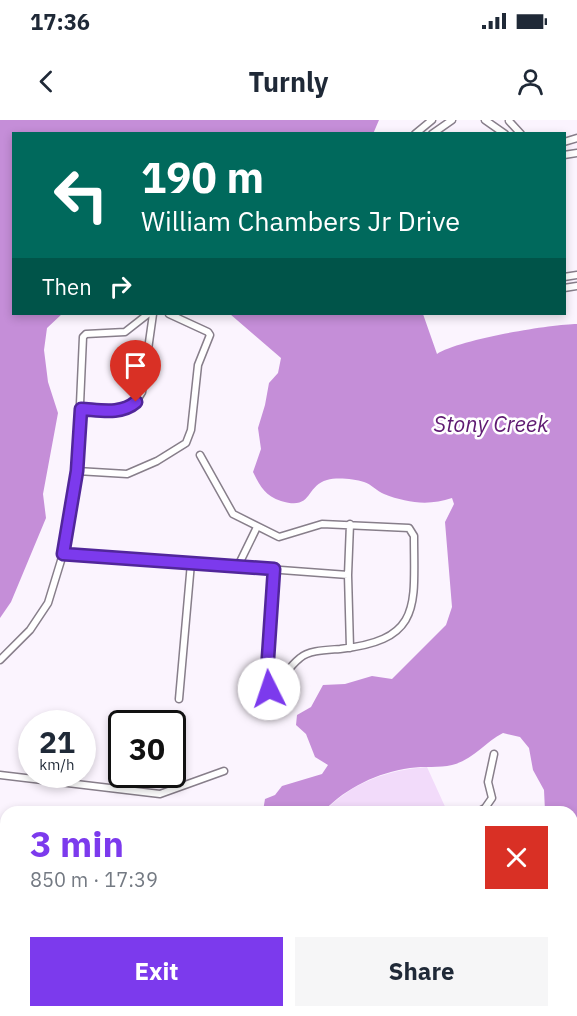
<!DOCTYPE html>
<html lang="en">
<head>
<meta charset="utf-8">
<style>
	body { margin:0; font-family:"IBM Plex Sans",sans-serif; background:#f6f6f7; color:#1f2937; height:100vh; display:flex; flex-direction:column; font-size:22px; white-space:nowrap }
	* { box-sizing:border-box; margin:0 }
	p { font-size:20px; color:#747a83 }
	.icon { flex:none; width:33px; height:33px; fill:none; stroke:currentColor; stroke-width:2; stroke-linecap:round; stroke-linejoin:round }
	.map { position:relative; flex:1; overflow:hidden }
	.sheet { position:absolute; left:0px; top:686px; width:578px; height:212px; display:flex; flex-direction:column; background:#fff; border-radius:18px 18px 0 0; box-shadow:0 3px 9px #0003 }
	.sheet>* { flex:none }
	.banner { position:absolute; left:12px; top:12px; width:554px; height:183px; border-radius:0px; box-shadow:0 3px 9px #0003; background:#00695c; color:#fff; overflow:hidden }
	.speed { position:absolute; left:18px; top:590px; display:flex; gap:12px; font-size:30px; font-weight:700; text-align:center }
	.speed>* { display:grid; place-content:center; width:78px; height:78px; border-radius:50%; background:#fff; box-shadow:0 3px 9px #0003; line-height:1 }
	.speed small { font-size:15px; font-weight:400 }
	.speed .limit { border:3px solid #111; border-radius:9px; background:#fff; color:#111 }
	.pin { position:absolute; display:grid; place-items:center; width:51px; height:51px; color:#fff; margin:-62px -26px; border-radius:50% 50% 50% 0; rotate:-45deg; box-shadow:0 0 6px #0007 }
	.pin .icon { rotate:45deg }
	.me { position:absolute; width:66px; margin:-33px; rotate:356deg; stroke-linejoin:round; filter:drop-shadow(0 0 4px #0008) }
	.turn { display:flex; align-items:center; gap:21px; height:126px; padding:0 30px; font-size:27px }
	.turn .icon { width:78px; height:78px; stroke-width:2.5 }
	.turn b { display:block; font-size:42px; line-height:51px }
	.then { display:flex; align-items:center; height:57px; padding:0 30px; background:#0003; gap:12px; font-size:22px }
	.round { display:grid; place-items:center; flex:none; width:63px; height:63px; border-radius:0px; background:#f6f6f7 }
	.headline { display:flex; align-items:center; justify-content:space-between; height:102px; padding:0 30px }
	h1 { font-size:36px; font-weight:700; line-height:45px; color:#7c3aed }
	.primary-button { display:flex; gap:12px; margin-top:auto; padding:12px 30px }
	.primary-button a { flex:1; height:69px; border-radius:0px; background:#7c3aed; color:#fff; font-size:24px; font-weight:700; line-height:69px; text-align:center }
	.primary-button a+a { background:#f6f6f7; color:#1f2937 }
	.status { display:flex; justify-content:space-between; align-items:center; height:42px; padding:0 30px; background:#fff; direction:ltr }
	.status svg { height:16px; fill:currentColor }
	header { display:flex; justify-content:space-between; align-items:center; height:78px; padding:0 30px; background:#fff; font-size:27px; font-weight:700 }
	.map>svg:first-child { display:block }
	.green { fill:#f2dbfa }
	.water { fill:#c58ed8 }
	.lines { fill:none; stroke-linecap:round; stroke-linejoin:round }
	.minor-casing { stroke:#877e8a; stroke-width:9 }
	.minor { stroke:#fff; stroke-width:6 }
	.route-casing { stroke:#51269a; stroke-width:15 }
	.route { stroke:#7c3aed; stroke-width:10 }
	.labels { text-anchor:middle; stroke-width:5; stroke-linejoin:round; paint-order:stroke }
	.water-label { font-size:22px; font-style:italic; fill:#5e1971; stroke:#fff }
</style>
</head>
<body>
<div class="status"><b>17:36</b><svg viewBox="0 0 49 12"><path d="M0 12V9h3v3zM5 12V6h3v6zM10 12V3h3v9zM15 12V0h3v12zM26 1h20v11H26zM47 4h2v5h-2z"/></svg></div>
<header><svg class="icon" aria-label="back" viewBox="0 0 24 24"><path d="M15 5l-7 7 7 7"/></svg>Turnly<svg class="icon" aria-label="person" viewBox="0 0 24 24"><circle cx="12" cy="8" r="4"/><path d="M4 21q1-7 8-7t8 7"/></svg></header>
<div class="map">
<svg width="577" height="896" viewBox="0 0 577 896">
	<rect width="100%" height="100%" fill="#fbf4fe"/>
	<path class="green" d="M 427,647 L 447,691 L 324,692 C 352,662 388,650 427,647 Z
		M 577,826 L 577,896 L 104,896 L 110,891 L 572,891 L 572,827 Z"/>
	<path class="water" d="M 0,0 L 379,0 L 373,14 L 14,14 L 14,194 L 62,194 L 47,208 L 44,230 L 48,262 L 58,293 L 43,374 L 46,398 L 11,482 L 0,498 Z
		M 230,194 L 423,194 L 437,234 C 457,220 551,204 577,204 L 577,768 L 572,762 L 572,692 L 545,691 L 544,670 L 533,650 L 529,628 L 520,617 L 503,613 C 485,622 473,640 452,645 C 439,648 424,646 410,648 C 377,653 347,667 324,691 L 263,691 L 265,679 L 275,675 L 282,666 L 322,654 L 328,645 L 315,637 L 306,614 L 296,605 L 297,595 L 311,587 L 323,565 L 345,564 L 372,556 L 392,559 L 446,505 L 452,487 L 445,402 L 454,384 L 452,378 C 429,386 407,383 384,374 C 377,371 371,364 364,362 C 354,359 337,357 327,360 C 305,366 313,391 281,381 C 265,376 260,366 253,352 L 261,329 L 258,308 L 265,285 L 269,263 L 278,253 L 281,238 Z"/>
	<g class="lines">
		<g class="minor-casing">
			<path id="minor" d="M 485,0 L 505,14
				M 509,1 L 521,14
				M 415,14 L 432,0
				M 432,14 L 452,0
				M 564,22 L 577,18
				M 564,35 L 577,33
				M 564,157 L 577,155
				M 564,168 L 577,166
				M 81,289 C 107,291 128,298 142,272 L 153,194
				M 200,335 L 233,394 L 279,417 L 322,404 L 409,408 L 414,416 C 414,485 423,520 340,529 C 327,530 309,530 300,538 C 285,550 275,571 265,586
				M 77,351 L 127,354 L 157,341 L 186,323 L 191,310 L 198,245 L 210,215 L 208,212 L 169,194
				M 350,404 L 348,455 L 350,528
				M 63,434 L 348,455
				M 238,446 L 257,407
				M 0,540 L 30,510 L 48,483 L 63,434 L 77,351 L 83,217 L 86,214 L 125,212 L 148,194
				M 273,574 L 267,552 L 274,449
				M 179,579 L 191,443
				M 0,655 L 160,674 L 224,651
				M 478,692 L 485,688 L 492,678 L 488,662 L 494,634
				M 427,891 L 429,896
				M 106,896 L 109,891
				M 451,896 L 454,891"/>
		</g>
		<use href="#minor" class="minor"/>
	</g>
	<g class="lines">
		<g class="route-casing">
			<path id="route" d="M 136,282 C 121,295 100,290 81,289 L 77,351 L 63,434 L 274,449 L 267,552 L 269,569"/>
		</g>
		<use href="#route" class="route"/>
	</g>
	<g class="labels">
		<g class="water-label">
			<text x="491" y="312">Stony Creek</text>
		</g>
	</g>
</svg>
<div class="speed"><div>21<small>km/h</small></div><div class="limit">30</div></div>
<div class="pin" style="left:136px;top:282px;background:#d93025"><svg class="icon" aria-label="arrive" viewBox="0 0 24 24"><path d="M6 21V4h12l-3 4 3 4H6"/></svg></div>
<svg class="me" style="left:269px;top:569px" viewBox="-20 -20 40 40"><circle r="19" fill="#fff"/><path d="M0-13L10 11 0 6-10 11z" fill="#7c3aed"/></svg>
<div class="banner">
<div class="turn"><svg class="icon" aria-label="left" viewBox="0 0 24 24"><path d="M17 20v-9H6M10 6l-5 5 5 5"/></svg><div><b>190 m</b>William Chambers Jr Drive</div></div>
<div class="then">Then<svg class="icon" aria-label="right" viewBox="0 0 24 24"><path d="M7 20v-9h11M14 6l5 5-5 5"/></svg></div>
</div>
<section class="sheet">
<div class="headline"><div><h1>3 min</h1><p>850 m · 17:39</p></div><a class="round" style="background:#d93025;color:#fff"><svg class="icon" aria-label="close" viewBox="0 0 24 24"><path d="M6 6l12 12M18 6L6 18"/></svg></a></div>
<div class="primary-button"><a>Exit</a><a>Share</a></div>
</section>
</div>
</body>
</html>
